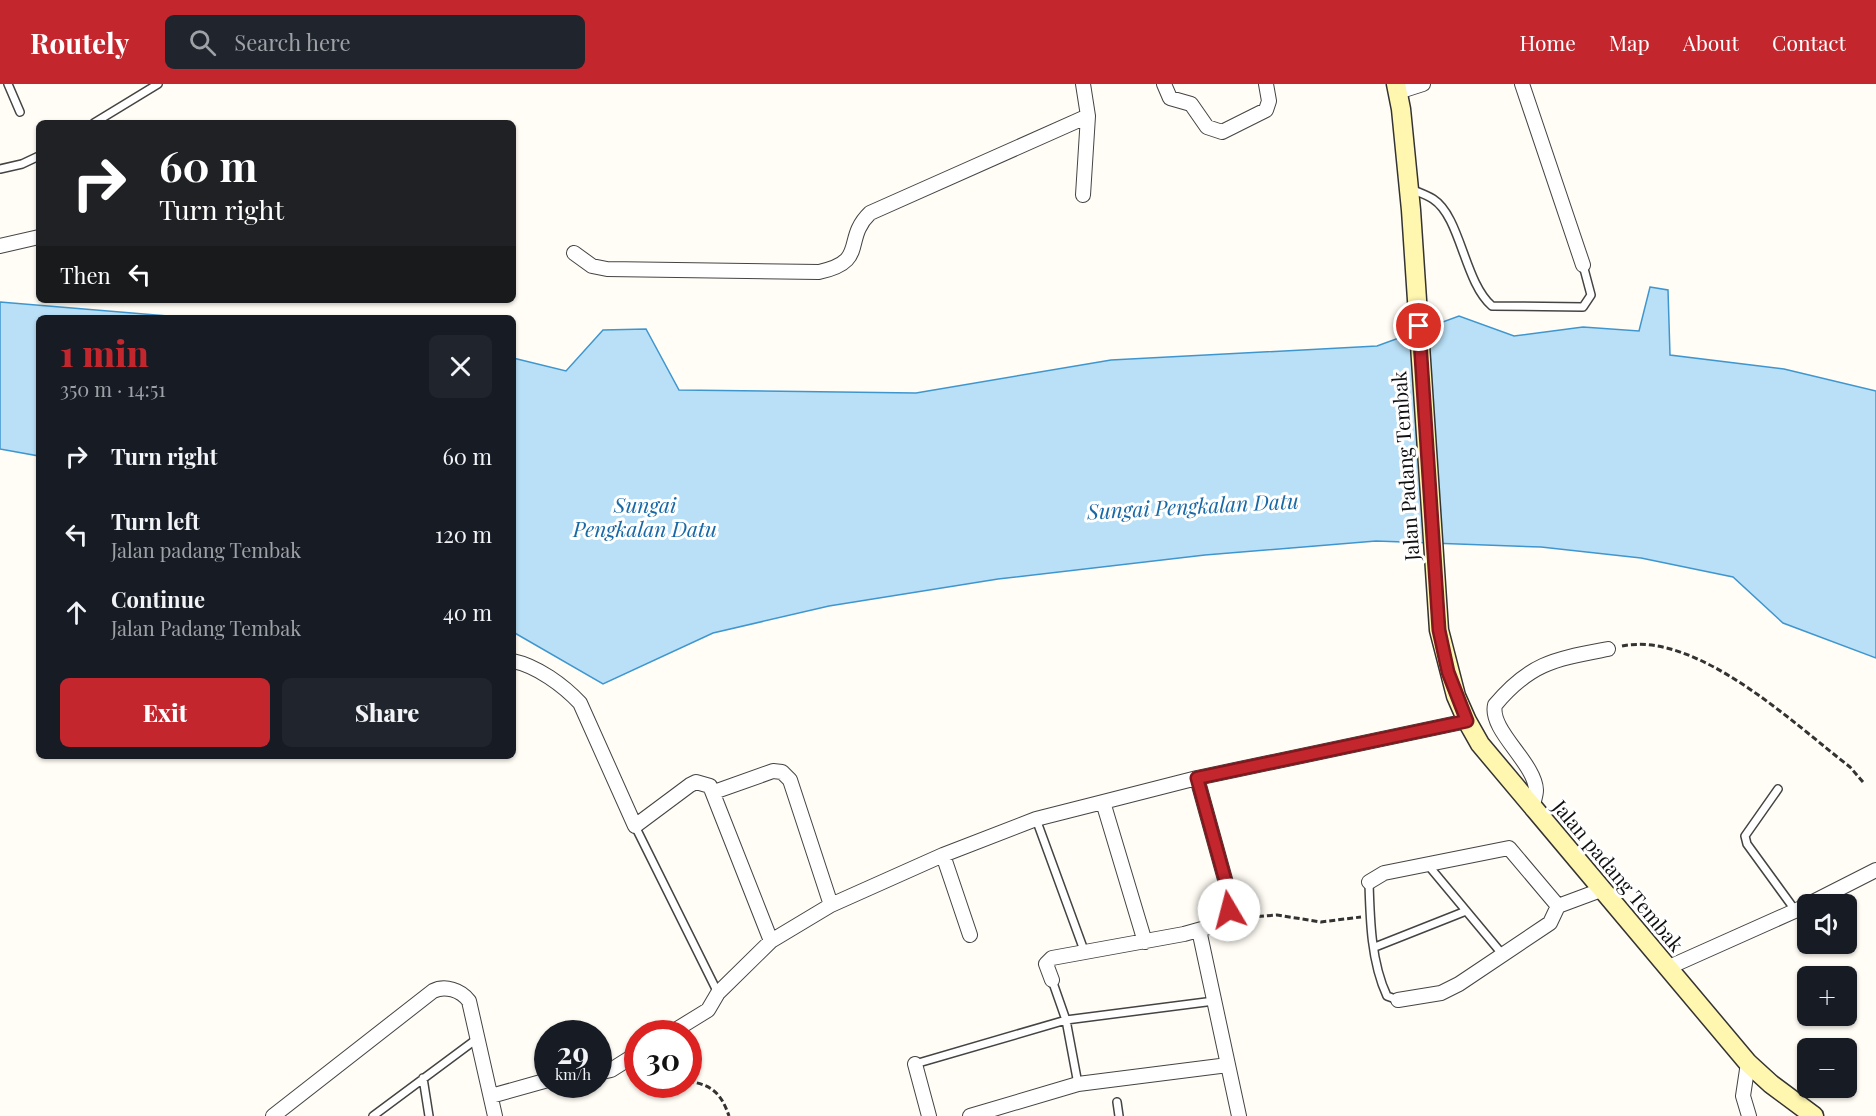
<!DOCTYPE html>
<html lang="en">
<head>
<meta charset="utf-8">
<style>
	body { margin:0; font-family:"Playfair Display",serif; background:#20242c; color:#f1f3f6; height:100vh; display:flex; flex-direction:column; font-size:22px; white-space:nowrap }
	* { box-sizing:border-box; margin:0 }
	p { font-size:20px; color:#9ea1a6 }
	.icon { flex:none; width:33px; height:33px; fill:none; stroke:currentColor; stroke-width:2; stroke-linecap:round; stroke-linejoin:round }
	.map { position:relative; flex:1; overflow:hidden }
	.panel { position:absolute; left:36px; top:231px; width:480px; height:444px; display:flex; flex-direction:column; background:#171b24; border-radius:9px; box-shadow:0 2px 4px #0004 }
	.panel>* { flex:none }
	.banner { position:absolute; left:36px; top:36px; width:480px; height:183px; border-radius:9px; box-shadow:0 2px 4px #0004; background:#202124; color:#fff; overflow:hidden }
	.buttons { position:absolute; left:1797px; top:810px; display:grid; gap:12px }
	.buttons a { display:grid; place-items:center; width:60px; height:60px; border-radius:9px; background:#171b24; box-shadow:0 2px 4px #0004; font-size:30px }
	.speed { position:absolute; left:534px; top:936px; display:flex; gap:12px; font-size:30px; font-weight:700; text-align:center }
	.speed>* { display:grid; place-content:center; width:78px; height:78px; border-radius:50%; background:#171b24; box-shadow:0 2px 4px #0004; line-height:1 }
	.speed small { font-size:15px; font-weight:400 }
	.speed .limit { border:9px solid #d22; background:#fff; color:#111 }
	.pin { position:absolute; display:grid; place-items:center; width:51px; height:51px; color:#fff; margin:-26px; border:3px solid #fff; border-radius:50%; box-shadow:0 2px 6px #0007 }
	.me { position:absolute; width:66px; margin:-33px; rotate:352deg; stroke-linejoin:round; filter:drop-shadow(0 0 4px #0008) }
	.turn { display:flex; align-items:center; gap:21px; height:126px; padding:0 24px; font-size:27px }
	.turn .icon { width:78px; height:78px; stroke-width:2.5 }
	.turn b { display:block; font-size:42px; line-height:51px }
	.then { display:flex; align-items:center; height:57px; padding:0 24px; background:#0003; gap:12px; font-size:22px }
	.round { display:grid; place-items:center; flex:none; width:63px; height:63px; border-radius:9px; background:#20242c }
	.summary { display:flex; align-items:center; justify-content:space-between; height:102px; padding:0 24px }
	h1 { font-size:36px; font-weight:800; line-height:45px; color:#c4262e }
	.action { display:flex; gap:12px; margin-top:auto; padding:12px 24px }
	.action a { flex:1; height:69px; border-radius:9px; background:#c4262e; color:#fff; font-size:24px; font-weight:800; line-height:69px; text-align:center }
	.action a+a { background:#20242c; color:#f1f3f6 }
	ul { padding:0; list-style:none }
	li { display:flex; align-items:center; gap:18px; height:78px; padding:0 24px }
	li div { flex:1 }
	li b { display:block; font-size:22px }
	li em { font-style:normal }
	header { display:flex; align-items:center; gap:36px; box-sizing:border-box; height:84px; padding:0 30px; background:#c4262e; color:#fff }
	header strong { font-size:28px }
	nav { display:flex; gap:33px; margin-inline-start:auto; font-size:21px }
	.search { width:420px; height:54px; background:#20242c; display:flex; align-items:center; gap:15px; box-sizing:border-box; padding:0 21px; border-radius:9px; color:#9ea1a6; font-size:22px }
	.map>svg:first-child { display:block }
	.water { fill:#b9e0f7; stroke:#3f96cf; stroke-width:1.5 }
	.lines { fill:none; stroke-linecap:round; stroke-linejoin:round }
	.lane-casing { stroke:#444; stroke-width:10 }
	.street-casing { stroke:#444; stroke-width:16 }
	.secondary-casing { stroke:#333; stroke-width:21 }
	.path { stroke:#333; stroke-width:3; stroke-dasharray:6 3; stroke-linecap:butt }
	.lane { stroke:#fff; stroke-width:7 }
	.street { stroke:#fff; stroke-width:14 }
	.secondary { stroke:#fff6b0; stroke-width:18 }
	.route-casing { stroke:#7f191e; stroke-width:15 }
	.route { stroke:#c4262e; stroke-width:10 }
	.labels { text-anchor:middle; stroke-width:6; stroke-linejoin:round; paint-order:stroke }
	.street-label { font-size:20px; fill:#111; stroke:#fff }
	.water-label { font-size:21px; font-style:italic; fill:#1768a6; stroke:#fff }
</style>
</head>
<body>
<header>
<strong>Routely</strong>
<div class="search"><svg class="icon" aria-label="search" viewBox="0 0 24 24"><circle cx="10" cy="10" r="6"/><path d="M15 15l6 6"/></svg>Search here</div>
<nav><a>Home</a><a>Map</a><a>About</a><a>Contact</a></nav>
</header>
<div class="map">
<svg width="1876" height="1032" viewBox="0 0 1876 1032">
	<rect width="100%" height="100%" fill="#fffdf5"/>
	<path class="water" d="M 1650,203 L 1668,206 L 1670,271 L 1784,285 L 1876,307 L 1876,574 L 1783,539 L 1733,493 L 1641,474 L 1541,463 L 1376,457 L 1205,471 L 998,495 L 829,522 L 713,549 L 603,600 L 513,548 L 513,274 L 566,287 L 603,246 L 646,245 L 679,306 L 916,309 L 1111,276 L 1377,262 L 1459,232 L 1514,252 L 1583,243 L 1639,247 Z
		M 0,218 L 192,234 L 39,234 L 39,372 L 0,365 Z"/>
	<g class="lines">
		<g class="lane-casing">
			<path id="lane" d="M 8,0 L 20,28
				M 94,39 L 158,0
				M 0,85 L 22,80 L 39,72
				M 1411,105 C 1418,108 1427,111 1433,115 C 1461,133 1464,198 1492,222 L 1583,223 L 1591,211 L 1583,181
				M 1778,705 L 1745,752 L 1747,760 L 1795,826
				M 1036,735 L 1085,869
				M 635,742 L 718,909
				M 1428,781 L 1503,871
				M 1369,798 C 1370,835 1371,878 1387,912 L 1398,916
				M 1375,863 L 1466,827
				M 1052,896 L 1066,936 L 1078,1000
				M 915,980 L 1066,936 L 1214,917
				M 423,994 L 429,1032
				M 1117,1018 L 1119,1032
				M 373,1032 L 478,954"/>
		</g>
		<g class="street-casing">
			<path id="street" d="M 1083,0 L 1088,32 L 1083,111
				M 1164,0 L 1170,14 L 1191,20 L 1207,43 L 1222,48 L 1266,26 L 1269,17 L 1266,0
				M 1522,0 L 1583,181
				M 1398,8 L 1423,0
				M 0,162 L 39,153
				M 574,169 L 592,182 L 607,185 L 819,188 C 869,177 842,156 870,129 L 1088,32
				M 513,577 C 537,582 563,601 580,619 L 635,742 L 690,701 L 696,698 L 710,702 L 771,857
				M 714,708 L 773,687 L 782,688 L 790,696 L 831,821
				M 1103,718 L 1145,858
				M 1532,725 C 1533,719 1536,712 1536,706 C 1535,679 1489,646 1495,621 C 1531,578 1556,575 1608,565
				M 943,771 L 970,851
				M 1369,798 L 1384,789 L 1509,764 L 1558,822 L 1601,806
				M 1809,820 L 1876,786
				M 1199,846 L 1239,1032
				M 1667,884 L 1808,821
				M 1052,896 L 1046,880 L 1052,874 L 1184,850 L 1216,841 L 1228,830 L 1231,817 L 1197,694
				M 1398,916 L 1441,909 L 1459,900 L 1550,839 L 1558,822
				M 669,950 L 708,926 L 718,909 L 771,857 L 831,821 L 943,771 L 1036,735 L 1103,718 L 1197,694 L 1467,637
				M 1748,979 L 1743,1012 L 1749,1032
				M 915,980 L 929,1032
				M 598,989 L 611,986 L 638,969
				M 491,1012 L 548,996
				M 273,1032 L 433,907 C 445,901 461,906 469,917 L 495,1032
				M 970,1032 L 1078,1000 L 1228,981"/>
		</g>
		<g class="secondary-casing">
			<path id="secondary" d="M 1396,0 L 1401,25 L 1411,126 L 1439,546 L 1456,612 L 1467,637 L 1480,660 L 1748,979 L 1771,1000 L 1814,1032"/>
		</g>
		<path class="path" d="M 1622,562 C 1697,547 1793,639 1850,683 L 1863,698
			M 1240,834 L 1277,831 L 1321,838 L 1361,833
			M 688,997 C 712,1001 721,1009 729,1032"/>
		<use href="#lane" class="lane"/>
		<use href="#street" class="street"/>
		<use href="#secondary" class="secondary"/>
	</g>
	<g class="lines">
		<g class="route-casing">
			<path id="route" d="M 1229,826 L 1231,817 L 1197,694 L 1467,637 L 1448,588 L 1439,546 L 1419,242"/>
		</g>
		<use href="#route" class="route"/>
	</g>
	<g class="labels">
		<g class="street-label">
			<text transform="translate(1406 382) rotate(-94)" y="7">Jalan Padang Tembak</text>
			<text transform="translate(1618 792) rotate(50)" y="7">Jalan padang Tembak</text>
		</g>
		<g class="water-label">
			<text x="645" y="429">Sungai<tspan x="645" dy="24">Pengkalan Datu</tspan></text>
			<text transform="translate(1193 423) rotate(-3)" y="7">Sungai Pengkalan Datu</text>
		</g>
	</g>
</svg>
<div class="buttons">
<a><svg class="icon" aria-label="sound" viewBox="0 0 24 24"><path d="M4 9h4l5-4v14l-5-4H4zM17 9q2 3 0 6"/></svg></a>
<a>+</a>
<a>−</a>
</div>
<div class="speed"><div>29<small>km/h</small></div><div class="limit">30</div></div>
<div class="pin" style="left:1419px;top:242px;background:#d93025"><svg class="icon" aria-label="arrive" viewBox="0 0 24 24"><path d="M6 21V4h12l-3 4 3 4H6"/></svg></div>
<svg class="me" style="left:1229px;top:826px" viewBox="-20 -20 40 40"><circle r="19" fill="#fff"/><path d="M0-13L10 11 0 6-10 11z" fill="#c4262e"/></svg>
<div class="banner">
<div class="turn"><svg class="icon" aria-label="right" viewBox="0 0 24 24"><path d="M7 20v-9h11M14 6l5 5-5 5"/></svg><div><b>60 m</b>Turn right</div></div>
<div class="then">Then<svg class="icon" aria-label="left" viewBox="0 0 24 24"><path d="M17 20v-9H6M10 6l-5 5 5 5"/></svg></div>
</div>
<section class="panel">
<div class="summary"><div><h1>1 min</h1><p>350 m · 14:51</p></div><a class="round"><svg class="icon" aria-label="close" viewBox="0 0 24 24"><path d="M6 6l12 12M18 6L6 18"/></svg></a></div>
<ul>
<li><svg class="icon" aria-label="right" viewBox="0 0 24 24"><path d="M7 20v-9h11M14 6l5 5-5 5"/></svg><div><b>Turn right</b></div><em>60 m</em></li>
<li><svg class="icon" aria-label="left" viewBox="0 0 24 24"><path d="M17 20v-9H6M10 6l-5 5 5 5"/></svg><div><b>Turn left</b><p>Jalan padang Tembak</p></div><em>120 m</em></li>
<li><svg class="icon" aria-label="ahead" viewBox="0 0 24 24"><path d="M12 20V5M6 11l6-6 6 6"/></svg><div><b>Continue</b><p>Jalan Padang Tembak</p></div><em>40 m</em></li>
</ul>
<div class="action"><a>Exit</a><a>Share</a></div>
</section>
</div>
</body>
</html>
